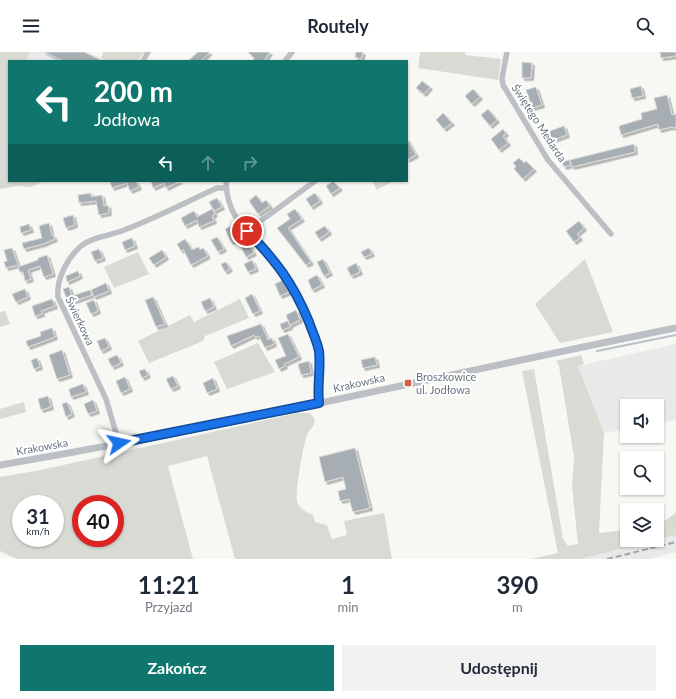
<!DOCTYPE html>
<html lang="pl">
<head>
<meta charset="utf-8">
<style>
	body { margin:0; font-family:Lato,sans-serif; background:#f2f2f3; color:#1f2937; height:100vh; display:flex; flex-direction:column; font-size:15px; white-space:nowrap }
	* { box-sizing:border-box; margin:0 }
	p { font-size:13px; color:#747a83 }
	.icon { flex:none; width:22px; height:22px; fill:none; stroke:currentColor; stroke-width:2; stroke-linecap:round; stroke-linejoin:round }
	.map { position:relative; height:507px; overflow:hidden }
	.drawer { display:flex; flex-direction:column; background:#fff; flex:1 }
	.drawer>* { flex:none }
	.hud { position:absolute; left:8px; top:8px; width:400px; height:122px; border-radius:0px; box-shadow:0 1px 3px #0004; background:#0f766e; color:#fff; overflow:hidden }
	.fabs { position:absolute; left:620px; top:347px; display:grid; gap:8px }
	.fabs a { display:grid; place-items:center; width:44px; height:44px; border-radius:0px; background:#fff; box-shadow:0 1px 3px #0004; font-size:20px }
	.speed { position:absolute; left:12px; top:443px; display:flex; gap:8px; font-size:20px; font-weight:700; text-align:center }
	.speed>* { display:grid; place-content:center; width:52px; height:52px; border-radius:50%; background:#fff; box-shadow:0 1px 3px #0004; line-height:1 }
	.speed small { font-size:10px; font-weight:400 }
	.speed .limit { border:6px solid #d22; background:#fff; color:#111 }
	.pin { position:absolute; display:grid; place-items:center; width:34px; height:34px; color:#fff; margin:-17px; border:2px solid #fff; border-radius:50%; box-shadow:0 1px 4px #0007 }
	.me { position:absolute; width:44px; margin:-22px; rotate:79deg; stroke-linejoin:round; filter:drop-shadow(0 0 3px #0008) }
	.turn { display:flex; align-items:center; gap:14px; height:84px; padding:0 20px; font-size:18px }
	.turn .icon { width:52px; height:52px; stroke-width:2.5 }
	.turn b { display:block; font-size:28px; line-height:34px }
	.lanes { display:flex; align-items:center; height:38px; padding:0 20px; background:#0003; justify-content:center; gap:20px; direction:ltr }
	.lanes .off { opacity:.35 }
	.eta { display:flex; justify-content:space-evenly; align-items:center; height:68px; text-align:center }
	.eta b { font-size:24px; font-weight:700; line-height:28px }
	.primary-button { display:flex; gap:8px; margin-top:auto; padding:8px 20px }
	.primary-button a { flex:1; height:46px; border-radius:0px; background:#0f766e; color:#fff; font-size:16px; font-weight:700; line-height:46px; text-align:center }
	.primary-button a+a { background:#f2f2f3; color:#1f2937 }
	header { display:flex; justify-content:space-between; align-items:center; height:52px; padding:0 20px; background:#fff; font-size:18px; font-weight:700 }
	.map>svg:first-child { display:block }
	.built { fill:#e8e9e8 }
	.green { fill:#d7dbd4; fill-rule:evenodd }
	.lines { fill:none; stroke-linecap:round; stroke-linejoin:round }
	.stream { stroke:#b8c2c6; stroke-width:2 }
	.building { fill:#a7aeb3; stroke:#d8d9d7; filter:url(#shadow) }
	.minor { stroke:#bcc0c4; stroke-width:5.5 }
	.tertiary { stroke:#bcc0c4; stroke-width:7 }
	.rail { stroke:#9fa5aa; stroke-width:2; stroke-dasharray:6 3; stroke-linecap:butt }
	.route-casing { stroke:#114b97; stroke-width:10 }
	.route { stroke:#1a73e8; stroke-width:7 }
	.poi-dot { fill:#cf613c; stroke:#fff; stroke-width:1.5 }
	.labels { text-anchor:middle; stroke-width:4; stroke-linejoin:round; paint-order:stroke }
	.street-label { font-size:11px; fill:#697782; stroke:#fff }
	.poi-label { font-size:11px; fill:#697782; stroke:#fff; text-anchor:start }
</style>
</head>
<body>
<header><svg class="icon" aria-label="menu" viewBox="0 0 24 24"><path d="M4 6h16M4 12h16M4 18h16"/></svg>Routely<svg class="icon" aria-label="search" viewBox="0 0 24 24"><circle cx="10" cy="10" r="6"/><path d="M15 15l6 6"/></svg></header>
<div class="map">
<svg width="676" height="507" viewBox="0 0 676 507">
	<defs>
		<filter id="shadow"><feDropShadow dx="2.5" dy="2.5" stdDeviation="0" flood-color="#0004"/></filter>
	</defs>
	<rect width="100%" height="100%" fill="#f7f7f4"/>
	<path class="built" d="M 30,0 L 88,0 L 107,9 L 26,9 Z
		M 676,292 L 676,368 L 657,372 L 657,354 L 627,354 L 627,377 L 604,381 L 578,314 Z
		M 676,483 L 676,500 L 649,507 L 580,507 Z"/>
	<path class="green" d="M 0,0 L 30,0 L 26,9 L 9,9 L 9,129 L 44,129 L 31,135 L 16,134 L 0,137 Z
		M 103,0 L 144,0 L 138,9 L 107,9 L 101,6 Z
		M 420,0 L 465,0 L 465,3 L 501,7 L 498,28 L 418,16 Z
		M 372,129 L 393,129 L 377,138 Z
		M 138,200 L 149,222 L 114,236 L 104,215 Z
		M 585,207 L 613,280 L 560,291 L 535,252 Z
		M 240,247 L 249,266 L 205,284 L 203,289 L 149,311 L 138,289 L 190,263 L 194,270 Z
		M 5,259 L 10,272 L 0,275 L 0,260 Z
		M 258,291 L 275,320 L 227,337 L 214,310 Z
		M 581,303 L 584,312 L 578,314 L 604,381 L 599,481 L 627,478 L 627,488 L 656,488 L 580,507 L 531,507 L 558,501 L 522,319 L 534,317 L 563,487 L 568,494 L 578,492 L 572,434 L 574,405 L 559,314 L 556,309 Z
		M 24,350 L 26,360 L 0,367 L 0,357 Z
		M 297,361 L 310,361 L 315,368 C 314,376 309,377 307,383 C 303,393 295,440 297,449 C 299,457 306,460 313,463 L 315,470 L 327,473 L 332,487 L 347,483 L 344,469 L 384,461 L 392,507 L 235,507 L 207,404 L 168,414 L 193,507 L 17,507 L 0,499 L 0,425 L 41,418 ZM 21,452 L 55,452 L 55,486 L 21,486 ZM 81,452 L 115,452 L 115,486 L 81,486 Z
		M 676,461 L 676,483 L 657,488 L 657,474 Z"/>
	<g class="lines">
		<path class="stream" d="M 597,299 L 676,283"/>
	</g>
	<path class="building" d="M 44,0 L 84,0 L 103,9 L 63,9 Z
		M 198,0 L 210,0 L 201,9 L 188,9 Z
		M 248,0 L 270,0 L 264,9 L 253,9 L 254,6 Z
		M 356,0 L 363,0 L 361,7 L 355,5 Z
		M 660,0 L 676,0 L 676,4 L 661,6 Z
		M 522,10 L 532,11 L 531,26 L 522,26 Z
		M 422,29 L 430,35 L 424,42 L 416,36 Z
		M 641,34 L 643,44 L 632,46 L 630,37 Z
		M 536,35 L 542,53 L 532,56 L 526,38 Z
		M 473,37 L 480,45 L 472,52 L 465,44 Z
		M 667,43 L 672,63 L 676,62 L 676,76 L 671,75 L 659,78 L 658,72 L 621,83 L 619,74 L 642,67 L 641,61 L 657,57 L 654,46 Z
		M 488,57 L 497,68 L 490,74 L 481,63 Z
		M 443,61 L 452,71 L 444,77 L 436,68 Z
		M 564,74 L 567,83 L 550,89 L 547,82 L 550,81 L 550,79 Z
		M 503,77 L 506,82 L 503,84 L 508,91 L 499,98 L 491,87 Z
		M 407,87 L 416,103 L 407,108 Z
		M 634,92 L 635,100 L 572,115 L 570,108 Z
		M 519,106 L 524,111 L 526,109 L 534,117 L 523,127 L 514,117 L 516,114 L 513,111 Z
		M 569,108 L 571,113 L 564,115 L 562,110 Z
		M 114,129 L 136,129 L 139,135 L 130,139 L 127,131 L 112,136 L 110,130 Z
		M 151,129 L 180,129 L 166,136 L 164,131 L 153,136 Z
		M 333,129 L 340,136 L 331,142 L 326,134 Z
		M 91,141 L 91,145 L 102,143 L 104,154 L 108,153 L 109,161 L 99,163 L 96,149 L 79,151 L 78,143 Z
		M 315,141 L 320,149 L 311,155 L 306,147 Z
		M 256,143 L 262,151 L 266,148 L 270,154 L 258,162 L 249,149 Z
		M 217,146 L 222,155 L 214,159 L 209,150 Z
		M 212,157 L 215,162 L 212,164 L 214,169 L 199,175 L 197,168 L 185,174 L 181,166 L 194,159 L 197,165 Z
		M 295,157 L 302,167 L 288,176 L 311,210 L 306,213 L 277,176 L 290,167 L 287,162 Z
		M 73,163 L 75,173 L 66,176 L 63,166 Z
		M 579,169 L 584,176 L 577,182 L 580,186 L 574,190 L 566,179 Z
		M 49,171 L 52,184 L 53,183 L 55,187 L 43,192 L 24,197 L 22,191 L 42,186 L 39,174 Z
		M 29,172 L 31,178 L 21,181 L 20,175 Z
		M 233,173 L 240,186 L 231,190 L 225,177 Z
		M 325,174 L 329,180 L 319,187 L 315,180 Z
		M 217,185 L 224,197 L 218,200 L 211,188 Z
		M 132,186 L 135,194 L 125,198 L 122,190 Z
		M 185,187 L 192,198 L 199,195 L 200,198 L 203,196 L 208,204 L 191,213 L 183,197 L 181,199 L 177,192 Z
		M 246,187 L 254,201 L 246,205 L 239,191 Z
		M 12,196 L 18,213 L 6,216 L 4,210 L 7,209 L 4,198 Z
		M 369,196 L 372,202 L 364,205 L 361,200 Z
		M 99,197 L 103,206 L 95,209 L 91,200 Z
		M 162,198 L 166,205 L 154,213 L 149,206 Z
		M 47,203 L 53,222 L 44,225 L 40,214 L 28,218 L 31,227 L 25,229 L 23,220 L 20,220 L 18,215 L 38,208 L 38,206 Z
		M 323,207 L 330,221 L 324,224 L 317,210 Z
		M 252,208 L 256,217 L 248,220 L 244,212 Z
		M 226,210 L 230,217 L 225,220 L 221,212 Z
		M 356,211 L 360,220 L 351,224 L 347,216 Z
		M 78,219 L 80,224 L 67,230 L 66,224 Z
		M 317,223 L 322,233 L 312,238 L 308,228 Z
		M 283,228 L 289,240 L 280,244 L 275,232 Z
		M 106,231 L 109,239 L 94,245 L 91,238 Z
		M 69,235 L 72,244 L 90,238 L 92,243 L 68,251 L 63,237 Z
		M 25,237 L 28,245 L 16,250 L 12,242 Z
		M 252,242 L 260,259 L 253,262 L 245,246 Z
		M 153,245 L 165,272 L 156,275 L 145,248 Z
		M 210,246 L 214,255 L 205,259 L 201,250 Z
		M 52,247 L 55,254 L 41,259 L 42,262 L 35,264 L 32,254 Z
		M 94,248 L 98,259 L 91,262 L 86,251 Z
		M 296,258 L 300,268 L 290,273 L 286,263 Z
		M 288,269 L 290,275 L 282,278 L 280,272 Z
		M 261,272 L 268,288 L 272,286 L 274,292 L 265,296 L 259,284 L 255,285 L 254,283 L 231,294 L 227,284 Z
		M 52,276 L 55,285 L 28,295 L 26,289 L 41,284 L 40,280 Z
		M 288,282 L 299,305 L 284,312 L 285,314 L 279,317 L 275,308 L 286,304 L 278,286 Z
		M 105,286 L 109,295 L 101,299 L 97,289 Z
		M 62,298 L 70,323 L 57,327 L 49,303 Z
		M 117,303 L 121,311 L 112,315 L 108,307 Z
		M 375,305 L 377,313 L 363,316 L 361,308 Z
		M 37,306 L 40,315 L 34,317 L 31,308 Z
		M 309,309 L 311,321 L 301,323 L 298,312 Z
		M 145,317 L 148,323 L 142,326 L 139,319 Z
		M 173,324 L 178,334 L 171,337 L 166,327 Z
		M 125,325 L 130,337 L 121,341 L 116,329 Z
		M 213,326 L 217,337 L 207,341 L 203,331 Z
		M 83,332 L 86,340 L 71,345 L 69,337 Z
		M 48,344 L 51,355 L 41,358 L 38,347 Z
		M 93,348 L 97,359 L 88,362 L 84,352 Z
		M 67,350 L 72,362 L 66,365 L 62,352 Z
		M 355,396 L 370,456 L 353,460 L 349,447 L 340,449 L 338,439 L 346,437 L 343,425 L 325,430 L 319,405 Z"/>
	<g class="lines">
		<path class="minor" d="M 507,0 L 502,26 L 503,33 L 548,108 L 611,182
			M 143,9 L 148,0
			M 285,9 L 292,0
			M 226,129 C 227,170 251,181 276,209 C 285,221 293,235 300,248 C 309,265 319,289 320,309 C 321,323 317,337 319,351
			M 247,179 L 315,129
			M 119,391 L 106,347 L 58,245 C 56,227 68,205 81,194 C 94,184 110,184 124,178 C 156,166 186,150 217,136 L 226,136"/>
		<path class="tertiary" d="M 0,413 C 227,375 451,321 676,276"/>
		<path class="rail" d="M 607,507 L 676,490"/>
	</g>
	<g class="lines">
		<g class="route-casing">
			<path id="route" d="M 119,391 L 319,351 C 317,334 321,316 319,299 C 317,289 312,279 309,270 C 293,231 276,209 247,179"/>
		</g>
		<use href="#route" class="route"/>
	</g>
	<rect class="poi-dot" x="404" y="327" width="8" height="8" rx="2"/>
	<g class="labels">
		<g class="street-label">
			<text transform="translate(539 71) rotate(57)" y="4">Świętego Medarda</text>
			<text transform="translate(80 269) rotate(65)" y="4">Świerkowa</text>
			<text transform="translate(359 331) rotate(-13)" y="4">Krakowska</text>
			<text transform="translate(42 395) rotate(-10)" y="4">Krakowska</text>
		</g>
		<g class="poi-label">
			<text x="416" y="329">Broszkowice<tspan x="416" dy="13">ul. Jodłowa</tspan></text>
		</g>
	</g>
</svg>
<div class="fabs">
<a><svg class="icon" aria-label="sound" viewBox="0 0 24 24"><path d="M4 9h4l5-4v14l-5-4H4zM17 9q2 3 0 6"/></svg></a>
<a><svg class="icon" aria-label="search" viewBox="0 0 24 24"><circle cx="10" cy="10" r="6"/><path d="M15 15l6 6"/></svg></a>
<a><svg class="icon" aria-label="layers" viewBox="0 0 24 24"><path d="M12 4l9 5-9 5-9-5zM3 14l9 5 9-5"/></svg></a>
</div>
<div class="speed"><div>31<small>km/h</small></div><div class="limit">40</div></div>
<div class="pin" style="left:247px;top:179px;background:#d93025"><svg class="icon" aria-label="arrive" viewBox="0 0 24 24"><path d="M6 21V4h12l-3 4 3 4H6"/></svg></div>
<svg class="me" style="left:119px;top:391px" viewBox="-20 -20 40 40"><path d="M0-17L14 15 0 8-14 15z" fill="#1a73e8" stroke="#fff" stroke-width="4"/></svg>
<div class="hud">
<div class="turn"><svg class="icon" aria-label="left" viewBox="0 0 24 24"><path d="M17 20v-9H6M10 6l-5 5 5 5"/></svg><div><b>200 m</b>Jodłowa</div></div>
<div class="lanes"><svg class="icon" aria-label="left" viewBox="0 0 24 24"><path d="M17 20v-9H6M10 6l-5 5 5 5"/></svg><svg class="icon off" aria-label="ahead" viewBox="0 0 24 24"><path d="M12 20V5M6 11l6-6 6 6"/></svg><svg class="icon off" aria-label="right" viewBox="0 0 24 24"><path d="M7 20v-9h11M14 6l5 5-5 5"/></svg></div>
</div>
</div>
<section class="drawer">
<div class="eta">
<div><b>11:21</b><p>Przyjazd</p></div>
<div><b>1</b><p>min</p></div>
<div><b>390</b><p>m</p></div>
</div>
<div class="primary-button"><a>Zakończ</a><a>Udostępnij</a></div>
</section>
</body>
</html>
